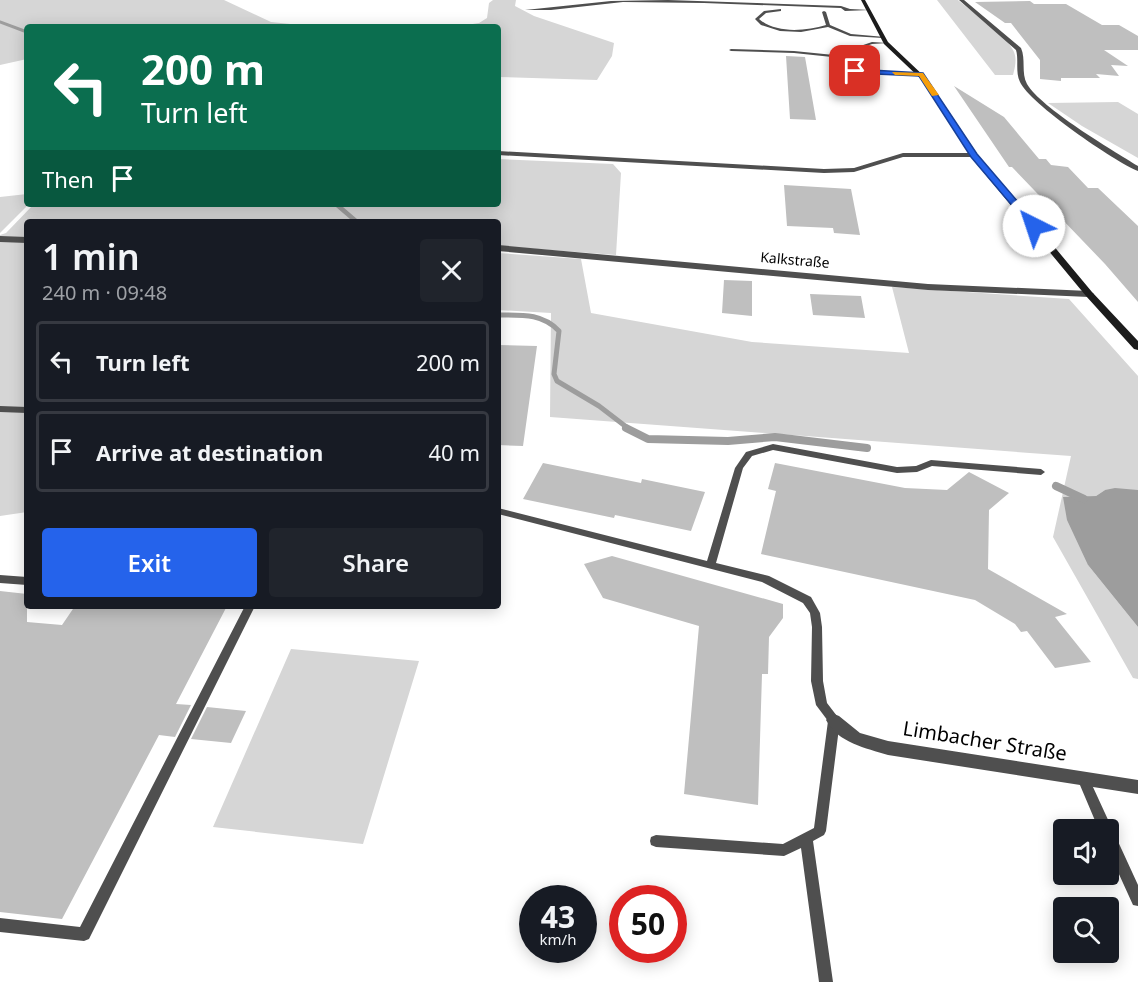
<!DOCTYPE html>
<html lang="en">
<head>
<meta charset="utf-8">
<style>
	body { margin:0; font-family:"Noto Sans",sans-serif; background:#20242c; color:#f1f3f6; height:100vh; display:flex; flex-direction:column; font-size:22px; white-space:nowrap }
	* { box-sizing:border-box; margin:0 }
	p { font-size:20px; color:#9ea1a6 }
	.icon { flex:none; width:33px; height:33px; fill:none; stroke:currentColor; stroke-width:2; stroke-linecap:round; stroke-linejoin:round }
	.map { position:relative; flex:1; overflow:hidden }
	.details { position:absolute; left:24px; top:219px; width:477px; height:390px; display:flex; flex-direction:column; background:#171b24; border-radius:6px; box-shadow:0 3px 15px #0003 }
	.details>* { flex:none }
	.banner { position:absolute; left:24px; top:24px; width:477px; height:183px; border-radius:6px; box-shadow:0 3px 15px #0003; background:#0b6e4f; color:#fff; overflow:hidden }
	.tools { position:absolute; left:1053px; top:819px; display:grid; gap:12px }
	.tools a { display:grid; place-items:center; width:66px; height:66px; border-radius:6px; background:#171b24; box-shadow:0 3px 15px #0003; font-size:30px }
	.speed { position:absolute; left:519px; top:885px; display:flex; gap:12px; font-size:30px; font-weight:700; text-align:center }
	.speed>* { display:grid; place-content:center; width:78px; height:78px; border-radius:50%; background:#171b24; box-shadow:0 3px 15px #0003; line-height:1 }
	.speed small { font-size:15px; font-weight:400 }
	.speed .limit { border:9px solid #d22; background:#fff; color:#111 }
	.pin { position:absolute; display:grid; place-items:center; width:51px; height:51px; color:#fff; margin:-26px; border-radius:12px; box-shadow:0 3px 9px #0006 }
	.me { position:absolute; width:66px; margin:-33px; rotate:319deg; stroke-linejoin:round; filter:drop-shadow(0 0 4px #0008) }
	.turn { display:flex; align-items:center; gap:21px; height:126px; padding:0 18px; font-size:27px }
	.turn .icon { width:78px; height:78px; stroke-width:2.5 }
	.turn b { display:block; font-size:42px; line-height:51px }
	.then { display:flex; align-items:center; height:57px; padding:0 18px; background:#0003; gap:12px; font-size:22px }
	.round { display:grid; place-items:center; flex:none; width:63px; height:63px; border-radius:6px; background:#20242c }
	.head { display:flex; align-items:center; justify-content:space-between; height:102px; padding:0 18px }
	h1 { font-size:36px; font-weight:600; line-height:45px }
	.primary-button { display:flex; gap:12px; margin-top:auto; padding:12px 18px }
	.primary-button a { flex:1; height:69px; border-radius:6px; background:#2563eb; color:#fff; font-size:24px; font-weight:600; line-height:69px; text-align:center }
	.primary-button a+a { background:#20242c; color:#f1f3f6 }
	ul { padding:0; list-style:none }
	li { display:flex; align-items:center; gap:18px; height:81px; margin:0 12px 9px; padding:0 6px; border:3px solid #363941; border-radius:6px }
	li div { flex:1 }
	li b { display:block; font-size:22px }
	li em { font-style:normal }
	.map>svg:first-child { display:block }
	.green { fill:#d6d6d6 }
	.water { fill:#9d9d9d }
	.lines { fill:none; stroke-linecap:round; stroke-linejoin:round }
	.stream-far3 { stroke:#9d9d9d; stroke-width:3 }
	.stream-far2 { stroke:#9d9d9d; stroke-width:4.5 }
	.stream-far1 { stroke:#9d9d9d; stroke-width:5 }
	.stream { stroke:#9d9d9d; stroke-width:8 }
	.building { fill:#bfbfbf }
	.lane { fill:#4f4f4f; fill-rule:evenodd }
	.street { fill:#4f4f4f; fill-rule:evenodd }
	.secondary { fill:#1c1c1c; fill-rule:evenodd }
	.route { fill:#2563eb; stroke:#184099; stroke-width:1.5 }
	.slow { fill:#f59e0b }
	.labels { text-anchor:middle; stroke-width:4.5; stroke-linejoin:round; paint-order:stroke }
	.far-street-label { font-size:14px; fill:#000; stroke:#fff }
	.near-street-label { font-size:20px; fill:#000; stroke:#fff }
</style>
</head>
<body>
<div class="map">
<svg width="1138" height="982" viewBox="0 0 1138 982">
	<rect width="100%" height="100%" fill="#fff"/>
	<path class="green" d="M 0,0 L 224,0 L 271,22 L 300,25 L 460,26 L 479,23 L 487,18 L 489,3 L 493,0 L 516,0 L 515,6 L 534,16 L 614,43 L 612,56 L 597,80 L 498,77 L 498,27 L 27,27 L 27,59 L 0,65 Z
		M 937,0 L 958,0 C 972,12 1008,36 1014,52 C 1017,60 1015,67 1013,75 L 995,75 Z
		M 1118,102 L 1138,114 L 1138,158 L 1082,126 L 1048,103 Z
		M 498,159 L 613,164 L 621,173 L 616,255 L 498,246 L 498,222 L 27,222 L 27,512 L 0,516 L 0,235 L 6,233 L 34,204 L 498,204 Z
		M 27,194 L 27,204 L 29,204 L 0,233 L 0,197 Z
		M 498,253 L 581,259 L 591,313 L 752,342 L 909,353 L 892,287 L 1069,299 L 1138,376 L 1138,490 L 1105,490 L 1096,496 L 1088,497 L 1088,565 L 1138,627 L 1138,679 L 1133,678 L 1053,537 L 1071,456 L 550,417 L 551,313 L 498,310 Z
		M 291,649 L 419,661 L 363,844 L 213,827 Z"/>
	<path class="water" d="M 1115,488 L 1138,490 L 1138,627 L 1088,565 L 1067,520 L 1063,497 L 1096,496 L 1105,490 Z"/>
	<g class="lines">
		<path class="stream-far3" d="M 0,22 L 27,32"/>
		<path class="stream-far2" d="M 336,204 L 357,222"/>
		<path class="stream-far1" d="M 498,315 C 521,315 542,313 559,331 L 554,374 L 557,381 L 599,406 L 629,429"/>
		<path class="stream" d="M 626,428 L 648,439 L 728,441 L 775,437 L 867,448
			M 1056,486 L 1084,499"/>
	</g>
	<path class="building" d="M 1030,1 L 1034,4 L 1066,4 L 1102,25 L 1119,25 L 1138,36 L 1138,50 L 1104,50 L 1128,66 L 1111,65 L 1119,76 L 1096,74 L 1100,78 L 1061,78 L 1061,81 L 1040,79 L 1040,60 L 1011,23 L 1005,23 L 975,2 Z
		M 786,56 L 805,57 L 816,120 L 790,119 Z
		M 954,86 L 1004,117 L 1039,159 L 1046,159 L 1051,165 L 1068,167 L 1088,188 L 1098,188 L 1138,226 L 1138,302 L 1105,264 L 1012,167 L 1009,167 Z
		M 784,185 L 851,189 L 860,235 L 834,233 L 833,228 L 787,226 Z
		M 724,280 L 752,281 L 752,316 L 722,313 Z
		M 810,294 L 861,296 L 865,318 L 813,315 Z
		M 498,345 L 537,346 L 523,446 L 498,445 Z
		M 543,463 L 641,483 L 642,479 L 705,492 L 691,531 L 615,515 L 614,518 L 523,499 Z
		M 775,463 L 905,488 L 947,490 L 969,472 L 1009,493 L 989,510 L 988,569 L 1067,614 L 1055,617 L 1091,662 L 1055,668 L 1027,631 L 1021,632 L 1015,624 L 975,600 L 761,554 L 776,491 L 768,489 Z
		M 612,556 L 783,604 L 783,618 L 769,637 L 768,674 L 762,674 L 758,805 L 684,794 L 699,626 L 603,598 L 584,564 Z
		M 0,591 L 27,594 L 27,622 L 62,625 L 75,606 L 227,606 L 176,704 L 191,705 L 175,737 L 159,735 L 62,919 L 0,912 Z
		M 207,707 L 246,711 L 231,743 L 191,739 Z"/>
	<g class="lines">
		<path class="lane" d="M 668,0 L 841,6 L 850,9 L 870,10 L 845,11 L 841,8 L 704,3 L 623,2 L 551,10 L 525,10 L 611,1 Z
			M 781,9 L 781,11 L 766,13 L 759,19 C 776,34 806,31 826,25 L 822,12 L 824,11 L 826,12 L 830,25 L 851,34 L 885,37 L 883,38 L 850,36 L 828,27 L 801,32 L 780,31 L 761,25 L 755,19 L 764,11 Z
			M 872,42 L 888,43 L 872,44 L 836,57 L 840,65 L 855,70 L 921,73 L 923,74 L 921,75 L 855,72 L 836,67 L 832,57 L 794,53 L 731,51 L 729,50 L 731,49 L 794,51 L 834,55 Z
			M 498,151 L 824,169 L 854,168 L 903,153 L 974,153 L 977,155 L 974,157 L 903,157 L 854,172 L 824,173 L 498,155 Z
			M 773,444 L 897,467 L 916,466 L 931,460 L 1041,469 L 1045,472 L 1041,475 L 932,466 L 917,472 L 897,473 L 773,450 L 752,456 L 743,468 L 716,563 L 769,576 L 811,597 L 820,613 L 822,627 L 823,681 L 827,703 L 840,720 L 826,831 L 824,835 L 813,841 L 833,982 L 819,982 L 801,848 L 784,856 L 656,847 L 651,845 L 650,841 L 651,837 L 656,835 L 783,844 L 814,828 L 828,721 L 816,705 L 811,681 L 812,627 L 810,613 L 803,603 L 762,582 L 498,514 L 498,508 L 707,561 L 735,468 L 746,452 Z
			M 0,575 L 27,577 L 27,585 L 0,583 Z
			M 245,606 L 255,606 L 89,939 L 84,941 L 0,932 L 0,918 L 80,927 Z
			M 1083,773 L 1087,774 L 1138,885 L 1138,906 L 1133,905 L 1108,850 L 1108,830 L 1099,830 L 1077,778 L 1079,774 Z"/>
		<path class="street" d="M 959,0 L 964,0 L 1021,48 C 1026,59 1021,73 1027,84 C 1041,108 1112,150 1138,166 L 1138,171 C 1115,162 1029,103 1020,82 C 1015,72 1019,60 1016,50 Z
			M 0,236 L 27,237 L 27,243 L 0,242 Z
			M 498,245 L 928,284 L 1089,291 L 1094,294 L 1089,297 L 928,290 L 498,251 Z
			M 0,406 L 27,407 L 27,413 L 0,412 Z
			M 834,714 L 839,716 L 860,733 L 888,741 L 1138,780 L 1138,794 L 888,755 C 866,748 838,743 826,720 L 829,716 Z"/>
		<path class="secondary" d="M 861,0 L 865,0 L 888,42 L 927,79 L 977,154 L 1092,292 L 1138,341 L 1138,350 L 1134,349 L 1086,296 L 971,157 L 923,81 L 884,44 Z"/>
	</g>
	<path class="route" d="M 853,69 L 923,73 L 977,154 L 1037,224 L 1037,228 L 1031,228 L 971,157 L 919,76 L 855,73 Z"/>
	<path class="slow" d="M 892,72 L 923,73 L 939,95 L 932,96 L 919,76 L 895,75 Z"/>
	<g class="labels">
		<g class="far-street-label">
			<text transform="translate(795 260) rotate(5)" y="5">Kalkstraße</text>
		</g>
		<g class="near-street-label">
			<text transform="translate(985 741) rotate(9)" y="7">Limbacher Straße</text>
		</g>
	</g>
</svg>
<div class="tools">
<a><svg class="icon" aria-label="sound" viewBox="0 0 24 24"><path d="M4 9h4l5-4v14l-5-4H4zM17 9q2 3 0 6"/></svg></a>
<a><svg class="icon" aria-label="search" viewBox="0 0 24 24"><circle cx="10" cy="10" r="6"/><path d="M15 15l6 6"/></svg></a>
</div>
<div class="speed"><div>43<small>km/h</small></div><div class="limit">50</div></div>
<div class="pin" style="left:855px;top:71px;background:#d93025"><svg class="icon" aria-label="arrive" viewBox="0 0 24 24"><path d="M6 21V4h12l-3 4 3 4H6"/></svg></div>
<svg class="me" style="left:1034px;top:226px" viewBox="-20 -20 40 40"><circle r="19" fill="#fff"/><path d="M0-13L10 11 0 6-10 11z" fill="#2563eb"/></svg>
<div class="banner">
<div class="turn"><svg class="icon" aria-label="left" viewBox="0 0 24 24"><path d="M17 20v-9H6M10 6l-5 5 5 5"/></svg><div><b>200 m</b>Turn left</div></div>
<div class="then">Then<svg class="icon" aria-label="arrive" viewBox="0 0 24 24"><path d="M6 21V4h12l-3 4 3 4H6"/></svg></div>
</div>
<section class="details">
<div class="head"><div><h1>1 min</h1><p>240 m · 09:48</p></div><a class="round"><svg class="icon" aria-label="close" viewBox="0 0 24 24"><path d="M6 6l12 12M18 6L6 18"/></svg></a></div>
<ul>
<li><svg class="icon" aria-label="left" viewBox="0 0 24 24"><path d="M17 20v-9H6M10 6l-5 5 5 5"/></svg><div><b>Turn left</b></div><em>200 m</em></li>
<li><svg class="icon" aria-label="arrive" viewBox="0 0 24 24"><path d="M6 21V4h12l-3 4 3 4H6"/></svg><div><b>Arrive at destination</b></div><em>40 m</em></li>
</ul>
<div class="primary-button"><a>Exit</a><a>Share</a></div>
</section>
</div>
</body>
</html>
